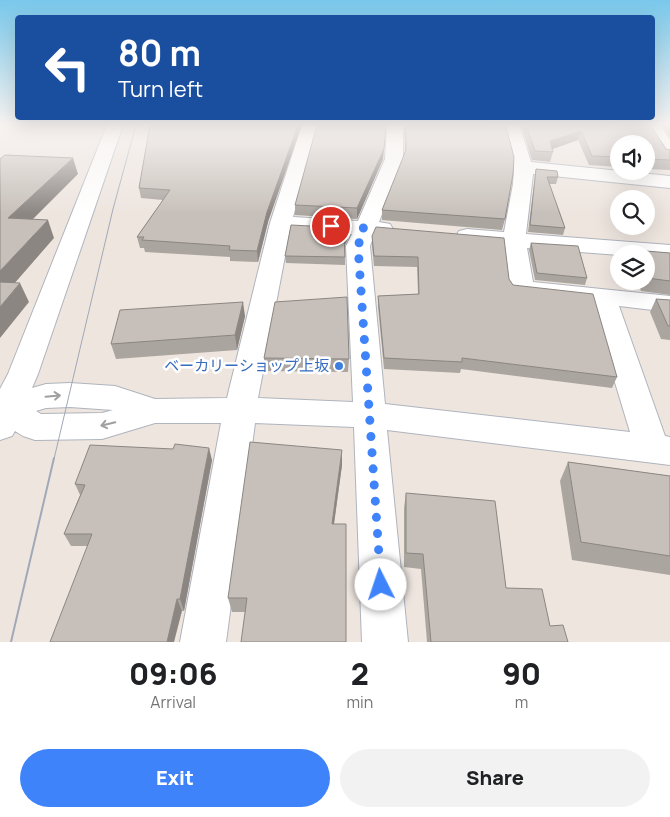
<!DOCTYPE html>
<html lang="en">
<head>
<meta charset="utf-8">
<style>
	body { margin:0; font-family:Manrope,"Noto Sans JP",sans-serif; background:#f2f2f2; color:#202124; height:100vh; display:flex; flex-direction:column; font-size:19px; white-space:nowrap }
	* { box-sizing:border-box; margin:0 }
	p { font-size:16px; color:#757577 }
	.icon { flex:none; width:28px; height:28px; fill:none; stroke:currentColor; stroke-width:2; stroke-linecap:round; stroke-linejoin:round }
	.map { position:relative; height:642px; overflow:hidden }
	.sheet { display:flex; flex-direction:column; background:#fff; flex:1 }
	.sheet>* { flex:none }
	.top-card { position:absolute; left:15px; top:15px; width:640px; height:105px; border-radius:5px; box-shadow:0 5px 20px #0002; background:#1a4fa0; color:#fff; overflow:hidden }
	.controls { position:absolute; left:610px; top:135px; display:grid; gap:10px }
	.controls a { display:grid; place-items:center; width:45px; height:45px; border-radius:50%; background:#fff; box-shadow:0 5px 20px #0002; font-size:25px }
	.pin { position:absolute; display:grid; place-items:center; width:42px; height:42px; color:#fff; margin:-21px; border:2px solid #fff; border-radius:50%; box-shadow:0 1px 5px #0007 }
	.me { position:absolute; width:55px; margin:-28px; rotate:356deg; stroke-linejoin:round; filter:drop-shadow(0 0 4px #0008) }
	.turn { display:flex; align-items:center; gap:18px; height:105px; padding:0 20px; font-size:22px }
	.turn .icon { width:65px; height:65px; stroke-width:2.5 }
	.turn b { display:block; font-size:35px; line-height:42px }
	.eta { display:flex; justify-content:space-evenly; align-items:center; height:85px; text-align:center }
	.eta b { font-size:30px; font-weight:800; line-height:35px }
	.primary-button { display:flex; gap:10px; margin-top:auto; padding:10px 20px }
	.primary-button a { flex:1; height:58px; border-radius:30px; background:#3f83fb; color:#fff; font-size:20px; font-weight:800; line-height:58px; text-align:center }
	.primary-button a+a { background:#f2f2f2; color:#202124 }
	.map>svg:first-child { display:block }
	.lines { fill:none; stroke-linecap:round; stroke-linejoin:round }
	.minor-casing { stroke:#afb4bd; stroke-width:2 }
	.minor { fill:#fff; fill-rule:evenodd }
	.tram-far1 { stroke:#a1a8b7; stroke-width:1 }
	.tram { stroke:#a1a8b7; stroke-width:2 }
	.wall { fill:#aba5a0 }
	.shaded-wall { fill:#8b8682 }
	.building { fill:#c7c0ba; stroke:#8b8682 }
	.oneway { stroke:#a0a0a0 }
	.route { stroke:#3f83fb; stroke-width:9; stroke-dasharray:0 16.2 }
	.shop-dot { fill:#3f7fe0; stroke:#fff; stroke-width:2 }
	.labels { text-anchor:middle; stroke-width:5; stroke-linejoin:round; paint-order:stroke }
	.shop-label { font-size:15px; fill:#366cbe; stroke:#fff; text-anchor:end }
</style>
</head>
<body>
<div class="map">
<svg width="670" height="642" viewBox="0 0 670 642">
	<rect width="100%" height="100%" fill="#eee5df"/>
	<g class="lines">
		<g class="minor-casing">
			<path id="minor" d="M 107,125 L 123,125 L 38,374 L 32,388 L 46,384 L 70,383 L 115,386 L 155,399 L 227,398 L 270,223 L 302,125 L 318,125 L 293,217 L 358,221 L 385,159 L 387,125 L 403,125 L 403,159 L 379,222 L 390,224 L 393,229 L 390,234 L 374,235 L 370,246 L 385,404 L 630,432 L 591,303 L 512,294 L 508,289 L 503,246 L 459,241 L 456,236 L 459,231 L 467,229 L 504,232 L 513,184 L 514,167 L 506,134 L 445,130 L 439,128 L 437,125 L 513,125 L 519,126 L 521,130 L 531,162 L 670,176 L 670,188 L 533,174 L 526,234 L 670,245 L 670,259 L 646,257 L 646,254 L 619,255 L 527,248 L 533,282 L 670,296 L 670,312 L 619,306 L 665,436 L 670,437 L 670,465 L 387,430 L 408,642 L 362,642 L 354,427 L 255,423 L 226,642 L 180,642 L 221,423 L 155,423 L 102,439 L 35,440 L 23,436 L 15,431 L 12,436 L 0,440 L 0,389 L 8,374 ZM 290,230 L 352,234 L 346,246 L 353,402 L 258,398 ZM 70,407 L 113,410 L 102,413 L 41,414 L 36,411 L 46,408 Z
				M 644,125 L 660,125 L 670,140 L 670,159 L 664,158 Z"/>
		</g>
		<use href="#minor" class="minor"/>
		<path class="tram-far1" d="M 54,459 L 113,209 L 136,125"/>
		<path class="tram" d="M 11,642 L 54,458"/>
	</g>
	<path class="wall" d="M 150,125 L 268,222 L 258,262 L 230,261 L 230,257 L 145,252 L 144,248 L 140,248 L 137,237 L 163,200 L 141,198 L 139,188 Z
		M 386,125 L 383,159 L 357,219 L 295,215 L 295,205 Z
		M 404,125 L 475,125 L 505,219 L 502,230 L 382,220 L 382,210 L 405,152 Z
		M 518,125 L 650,125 L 666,149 L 670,150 L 670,170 L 646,169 L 646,144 L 619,144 L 619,167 L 589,165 L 578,140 L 552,149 L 553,152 L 550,162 L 532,160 L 521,125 Z
		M 661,125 L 670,125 L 670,137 Z
		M 536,169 L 558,177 L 556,184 L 549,184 L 565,228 L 563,235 L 528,232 L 535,176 Z
		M 349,236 L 345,245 L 345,265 L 286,263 L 285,256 Z
		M 372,236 L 509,279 L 513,285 L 617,377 L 612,388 L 461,369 L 460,373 L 384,369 L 378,307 L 378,296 L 418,294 L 417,267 L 374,266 L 372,246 Z
		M 531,243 L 587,278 L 585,285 L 535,280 L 529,250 Z
		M 634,250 L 670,253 L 670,295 L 641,291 L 637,281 L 646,281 L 646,254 L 633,254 Z
		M 656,299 L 670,300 L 670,340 L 661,339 L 650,312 Z
		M 245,316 L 237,350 L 116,359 L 111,344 Z
		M 264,358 L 349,359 L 348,372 L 265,371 Z
		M 212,460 L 184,611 L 182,611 L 88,546 L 71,546 L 64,534 L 80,495 L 75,484 Z
		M 568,462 L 670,476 L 670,575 L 572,560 L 560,481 Z
		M 342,465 L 334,524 L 245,612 L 232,612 L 228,598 Z
		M 406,493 L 506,588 L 568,642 L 427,642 L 421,569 L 404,567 L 404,508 Z"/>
	<path class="shaded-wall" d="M 298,125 L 302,125 L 268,222 L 258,262 L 257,251 L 267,212 Z
		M 386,125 L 383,159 L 357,219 L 357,208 Z
		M 581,131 L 578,140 L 547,151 L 550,141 Z
		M 73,158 L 78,174 L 16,236 L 8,218 Z
		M 48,220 L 54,238 L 0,300 L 0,271 Z
		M 349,228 L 349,236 L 344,246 L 344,239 Z
		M 20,283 L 29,302 L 0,338 L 0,307 Z
		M 243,302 L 245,316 L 237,350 L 235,335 Z
		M 209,448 L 212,460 L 184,611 L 180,599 Z
		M 342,450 L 342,465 L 332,538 L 332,524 Z
		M 177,599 L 182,611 L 174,642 L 167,642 Z"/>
	<path class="building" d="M 150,125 L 298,125 L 267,212 L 257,251 L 229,250 L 230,246 L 142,240 L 144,237 L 137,237 L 170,190 L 139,188 Z
		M 317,125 L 386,125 L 384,149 L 357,208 L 295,205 Z
		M 406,125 L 475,125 L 506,127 L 514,157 L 513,174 L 505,219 L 382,210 L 406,150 Z
		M 526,125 L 650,125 L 666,149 L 670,150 L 670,160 L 646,159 L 646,144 L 619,144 L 619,157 L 592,156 L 581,131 L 550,141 L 553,152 L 535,151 Z
		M 5,155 L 73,158 L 8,218 L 48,220 L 0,271 L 0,159 Z
		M 536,169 L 557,171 L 558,177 L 547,177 L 565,228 L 530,225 Z
		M 291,225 L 349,228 L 344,239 L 345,257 L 285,256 Z
		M 376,227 L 504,238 L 509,279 L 513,285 L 593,294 L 617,377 L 462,358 L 462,362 L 384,358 L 378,296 L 419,294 L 418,257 L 374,256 L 372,236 Z
		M 531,243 L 578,246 L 587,278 L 537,273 Z
		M 634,250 L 670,253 L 670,281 L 647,278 L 646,254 L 636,254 Z
		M 0,282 L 20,283 L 0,307 Z
		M 347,297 L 349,359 L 264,358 L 275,302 Z
		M 656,299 L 670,300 L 670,326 L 668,326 Z
		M 243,302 L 235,335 L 111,344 L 120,310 Z
		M 250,442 L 342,450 L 332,524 L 346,524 L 346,642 L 241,642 L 247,598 L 228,598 Z
		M 175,444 L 209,448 L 180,599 L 177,599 L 167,642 L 50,642 L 92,534 L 64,534 L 85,485 L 75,484 L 90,445 L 173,449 Z
		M 568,462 L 670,476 L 670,556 L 581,542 Z
		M 406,493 L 495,501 L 506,588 L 542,589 L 550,626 L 563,625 L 568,642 L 431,642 L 423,554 L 406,553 Z"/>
	<defs><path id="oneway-shaft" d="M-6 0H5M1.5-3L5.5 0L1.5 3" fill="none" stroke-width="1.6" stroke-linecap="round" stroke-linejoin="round" transform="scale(1.25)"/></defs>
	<g class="oneway">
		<use href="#oneway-shaft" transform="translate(53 396) rotate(-5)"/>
		<use href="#oneway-shaft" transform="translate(108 424) rotate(166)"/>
	</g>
	<linearGradient id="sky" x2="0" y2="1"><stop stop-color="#79c8eb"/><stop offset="0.58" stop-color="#f7f3f1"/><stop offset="1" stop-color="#f7f3f1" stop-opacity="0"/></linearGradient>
	<rect width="670" height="214" fill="url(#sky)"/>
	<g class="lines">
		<path class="route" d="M 331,226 L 364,228 L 358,246 L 381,585"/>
	</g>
	<circle class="shop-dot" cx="339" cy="366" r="5"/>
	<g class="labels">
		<g class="shop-label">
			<text x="329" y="371">ベーカリーショップ上坂</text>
		</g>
	</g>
</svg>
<div class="controls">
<a><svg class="icon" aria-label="sound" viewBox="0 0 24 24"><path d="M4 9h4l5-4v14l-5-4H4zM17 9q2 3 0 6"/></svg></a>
<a><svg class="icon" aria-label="search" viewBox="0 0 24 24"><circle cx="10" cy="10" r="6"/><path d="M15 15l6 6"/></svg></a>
<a><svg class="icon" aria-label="layers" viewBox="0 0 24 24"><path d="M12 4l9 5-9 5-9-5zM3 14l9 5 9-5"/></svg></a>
</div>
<div class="pin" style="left:331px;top:226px;background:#d93025"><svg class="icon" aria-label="arrive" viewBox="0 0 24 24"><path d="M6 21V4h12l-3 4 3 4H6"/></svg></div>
<svg class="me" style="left:381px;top:585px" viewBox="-20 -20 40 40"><circle r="19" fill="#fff"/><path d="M0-13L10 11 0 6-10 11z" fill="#3f83fb"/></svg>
<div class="top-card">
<div class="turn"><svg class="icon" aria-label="left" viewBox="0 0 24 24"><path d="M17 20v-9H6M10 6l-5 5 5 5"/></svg><div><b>80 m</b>Turn left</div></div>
</div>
</div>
<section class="sheet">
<div class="eta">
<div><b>09:06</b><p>Arrival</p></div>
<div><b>2</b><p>min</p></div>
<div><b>90</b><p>m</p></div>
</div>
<div class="primary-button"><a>Exit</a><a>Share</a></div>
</section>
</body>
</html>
